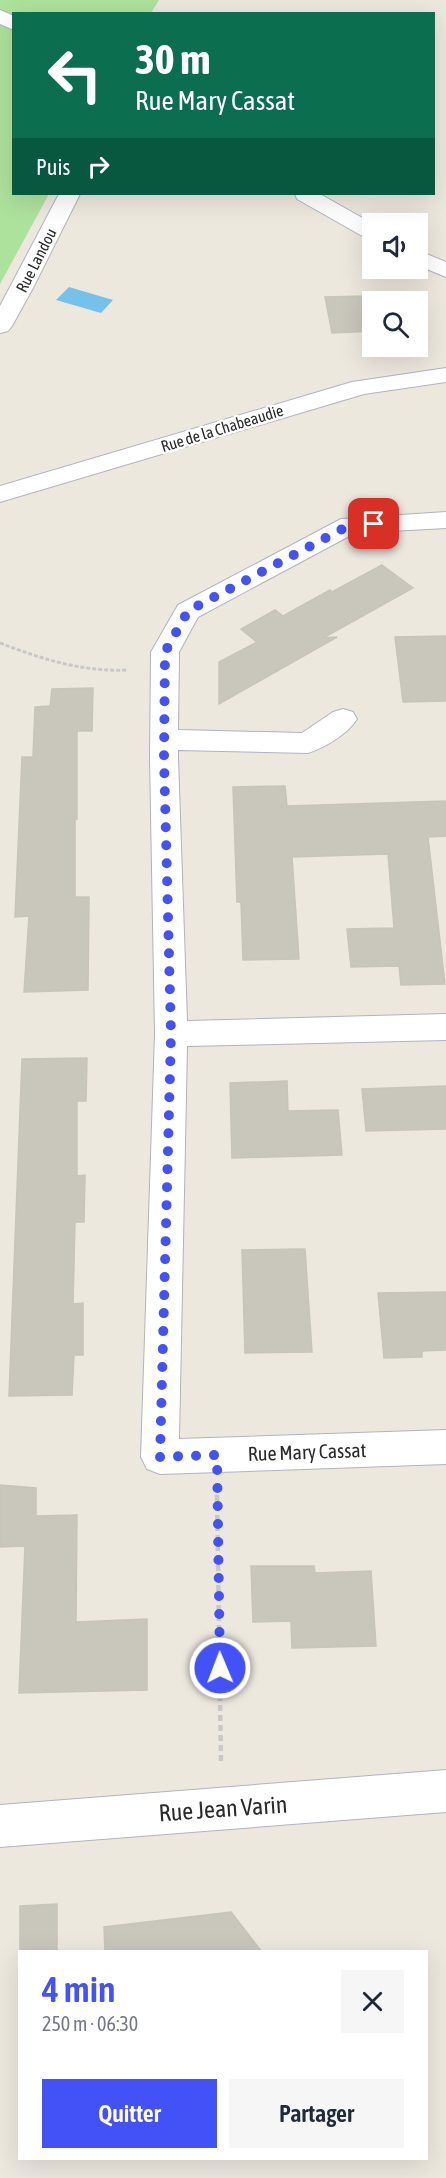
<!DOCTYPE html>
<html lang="fr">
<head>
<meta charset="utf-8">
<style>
	body { margin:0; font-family:"Asap Condensed",sans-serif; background:#f6f6f7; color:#1f2937; height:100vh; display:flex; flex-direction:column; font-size:22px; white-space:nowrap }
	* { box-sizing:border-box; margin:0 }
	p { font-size:20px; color:#747a83 }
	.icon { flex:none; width:33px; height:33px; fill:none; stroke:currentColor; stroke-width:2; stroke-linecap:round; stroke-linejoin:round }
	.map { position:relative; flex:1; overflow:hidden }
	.sheet { position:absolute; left:18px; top:1950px; width:410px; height:210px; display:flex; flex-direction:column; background:#fff; border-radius:0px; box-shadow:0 6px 24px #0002 }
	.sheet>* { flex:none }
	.hud { position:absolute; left:12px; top:12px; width:423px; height:183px; border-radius:0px; box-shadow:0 6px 24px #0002; background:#0b6e4f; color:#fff; overflow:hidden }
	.controls { position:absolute; left:362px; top:213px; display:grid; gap:12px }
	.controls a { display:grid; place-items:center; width:66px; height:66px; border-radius:0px; background:#fff; box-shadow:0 6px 24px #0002; font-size:30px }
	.pin { position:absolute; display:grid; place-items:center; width:51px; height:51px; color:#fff; margin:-26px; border-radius:12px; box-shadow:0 3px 9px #0006 }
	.me { position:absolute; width:66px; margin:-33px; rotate:359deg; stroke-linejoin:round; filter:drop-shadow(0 0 4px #0008) }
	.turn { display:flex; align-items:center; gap:21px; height:126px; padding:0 24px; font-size:27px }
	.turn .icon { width:78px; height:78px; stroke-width:2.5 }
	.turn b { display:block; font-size:42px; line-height:51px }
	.then { display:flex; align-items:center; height:57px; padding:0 24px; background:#0003; gap:12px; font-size:22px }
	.round { display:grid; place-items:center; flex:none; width:63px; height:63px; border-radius:0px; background:#f6f6f7 }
	.headline { display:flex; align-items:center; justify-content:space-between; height:102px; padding:0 24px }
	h1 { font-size:36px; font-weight:600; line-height:45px; color:#4252f6 }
	.primary-button { display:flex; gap:12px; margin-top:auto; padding:12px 24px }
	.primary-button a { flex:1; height:69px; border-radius:0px; background:#4252f6; color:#fff; font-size:24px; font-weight:600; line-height:69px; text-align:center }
	.primary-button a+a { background:#f6f6f7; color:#1f2937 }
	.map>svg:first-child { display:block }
	.green { fill:#ade29c }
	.water { fill:#74c1ec }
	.building { fill:#c9c6bc; stroke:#c8c4b8; stroke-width:1.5 }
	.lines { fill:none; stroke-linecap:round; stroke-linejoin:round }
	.street-casing { stroke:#b1b3bf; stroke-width:2 }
	.secondary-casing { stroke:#b1b3bf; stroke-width:2 }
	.path-far1 { stroke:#c8c8c8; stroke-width:3; stroke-dasharray:4 2; stroke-linecap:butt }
	.path { stroke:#c8c8c8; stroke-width:4.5; stroke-dasharray:6 4; stroke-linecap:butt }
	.street { fill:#fff; fill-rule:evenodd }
	.secondary { fill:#fff; fill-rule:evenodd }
	.route { stroke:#4252f6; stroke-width:10; stroke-dasharray:0 18 }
	.labels { text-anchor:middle; stroke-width:5; stroke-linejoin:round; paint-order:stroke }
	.far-street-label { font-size:16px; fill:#2b2b2b; stroke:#fff }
	.street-label { font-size:20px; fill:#2b2b2b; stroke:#fff }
	.near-street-label { font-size:24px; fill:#2b2b2b; stroke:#fff }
</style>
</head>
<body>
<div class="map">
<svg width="446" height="2178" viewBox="0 0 446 2178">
	<rect width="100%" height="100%" fill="#ede8de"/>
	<path class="green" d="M 0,0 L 159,0 L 151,13 L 14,14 L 14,194 L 49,194 L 0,284 Z"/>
	<path class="water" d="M 69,287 L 113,300 L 101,313 L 56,300 Z"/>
	<path class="building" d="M 367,296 L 372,331 L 332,333 L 325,297 Z
		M 382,565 L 413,588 L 323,638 L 337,637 L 219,704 L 219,662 L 257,642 L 241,629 L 275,610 L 283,616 L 330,590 L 332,592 Z
		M 446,636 L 446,701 L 403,702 L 395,637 Z
		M 93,688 L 92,731 L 77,731 L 77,819 L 75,819 L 75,897 L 89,897 L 88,990 L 24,992 L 29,916 L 15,917 L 22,757 L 33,757 L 35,707 L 50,706 L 52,689 Z
		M 285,786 L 287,806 L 446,801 L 446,836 L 428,837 L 445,984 L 401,985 L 399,966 L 351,967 L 347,929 L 394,928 L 388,854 L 292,857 L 299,959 L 243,960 L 241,902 L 237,902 L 233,787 Z
		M 87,1058 L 86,1101 L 77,1101 L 77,1176 L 85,1175 L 84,1222 L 75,1222 L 73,1304 L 83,1303 L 83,1355 L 74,1355 L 72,1395 L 9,1396 L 22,1059 Z
		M 287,1081 L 288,1111 L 338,1110 L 342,1155 L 232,1158 L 230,1083 Z
		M 446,1086 L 446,1129 L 366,1131 L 362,1089 Z
		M 305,1249 L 312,1352 L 245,1353 L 242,1250 Z
		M 446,1292 L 446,1350 L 422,1351 L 422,1357 L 384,1358 L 378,1293 Z
		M 0,1485 L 36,1488 L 36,1516 L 77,1515 L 76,1622 L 147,1619 L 147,1690 L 19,1693 L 25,1546 L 0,1547 Z
		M 251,1566 L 314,1566 L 315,1573 L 371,1571 L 376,1646 L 292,1648 L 291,1621 L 253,1622 Z
		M 57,1904 L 57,1952 L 20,1952 L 20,1906 Z
		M 231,1912 L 262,1952 L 105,1952 L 104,1927 Z"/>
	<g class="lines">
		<g class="street-casing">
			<path id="street" d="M 59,194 L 80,194 L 33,288 L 12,326 L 8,331 L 0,333 L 0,306 Z
				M 446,368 L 446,382 L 364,394 L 0,502 L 0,486 L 352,382 Z
				M 446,512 L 446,528 L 355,533 L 198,617 L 179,652 L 178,730 L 302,733 L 333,712 L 343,709 L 353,712 L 357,719 C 348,734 324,748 308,753 L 178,750 L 178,758 L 187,1021 L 446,1014 L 446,1040 L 187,1046 L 179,1439 L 446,1430 L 446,1464 L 160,1474 L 147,1469 L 141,1457 L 155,1034 L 150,758 L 151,652 L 178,605 L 341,519 Z
				M 446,1770 L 446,1812 L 0,1847 L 0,1805 Z"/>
		</g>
		<g class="secondary-casing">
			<path id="secondary" d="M 0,10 L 14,16 L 14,30 L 0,24 Z
				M 295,194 L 320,194 L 373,224 L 372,239 L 364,237 L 297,199 Z
				M 417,250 L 446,262 L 446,277 L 417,265 Z"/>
		</g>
		<path class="path-far1" d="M 0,643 C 42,659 82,672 127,670"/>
		<path class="path" d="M 217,1495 L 221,1764"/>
		<use href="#street" class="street"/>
		<use href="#secondary" class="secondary"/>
	</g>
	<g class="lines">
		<path class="route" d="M 220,1668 L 217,1455 L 160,1457 L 171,1034 L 164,758 L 165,652 L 188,611 L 350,525 L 374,524"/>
	</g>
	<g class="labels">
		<g class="far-street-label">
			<text transform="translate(36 260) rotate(-63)" y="6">Rue Landou</text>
			<text transform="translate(222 428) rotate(-17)" y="6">Rue de la Chabeaudie</text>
		</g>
		<g class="street-label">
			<text transform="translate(307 1452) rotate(-2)" y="7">Rue Mary Cassat</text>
		</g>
		<g class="near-street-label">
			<text transform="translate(223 1809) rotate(-4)" y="8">Rue Jean Varin</text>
		</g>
	</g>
</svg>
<div class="controls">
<a><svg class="icon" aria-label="sound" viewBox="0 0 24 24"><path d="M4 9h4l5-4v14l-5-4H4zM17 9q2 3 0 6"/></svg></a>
<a><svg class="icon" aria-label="search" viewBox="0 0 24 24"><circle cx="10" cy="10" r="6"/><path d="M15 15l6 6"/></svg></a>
</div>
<div class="pin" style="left:374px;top:524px;background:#d93025"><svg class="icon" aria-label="arrive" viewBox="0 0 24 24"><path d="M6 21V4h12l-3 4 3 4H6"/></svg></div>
<svg class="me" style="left:220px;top:1668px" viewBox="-20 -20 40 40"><circle r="17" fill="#4252f6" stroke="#fff" stroke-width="3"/><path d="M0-11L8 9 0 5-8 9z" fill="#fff"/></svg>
<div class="hud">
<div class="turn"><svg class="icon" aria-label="left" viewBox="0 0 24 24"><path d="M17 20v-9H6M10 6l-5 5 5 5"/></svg><div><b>30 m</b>Rue Mary Cassat</div></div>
<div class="then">Puis<svg class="icon" aria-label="right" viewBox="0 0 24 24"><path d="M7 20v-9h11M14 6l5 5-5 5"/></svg></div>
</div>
<section class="sheet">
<div class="headline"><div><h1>4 min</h1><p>250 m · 06:30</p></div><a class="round"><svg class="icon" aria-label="close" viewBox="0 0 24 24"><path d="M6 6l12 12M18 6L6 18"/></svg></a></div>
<div class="primary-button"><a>Quitter</a><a>Partager</a></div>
</section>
</div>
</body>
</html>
